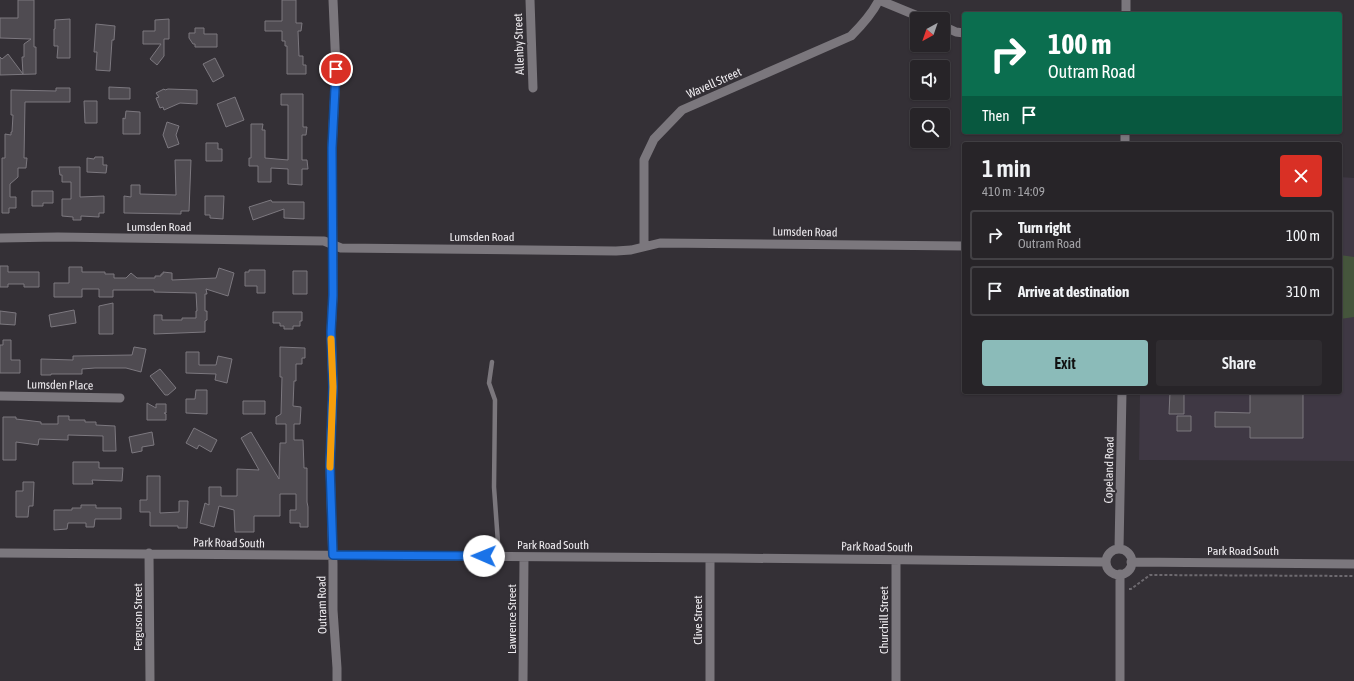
<!DOCTYPE html>
<html lang="en">
<head>
<meta charset="utf-8">
<style>
	body { margin:0; font-family:"Asap Condensed",sans-serif; background:#2f2c30; color:#f1f3f6; height:100vh; display:flex; flex-direction:column; font-size:15px; white-space:nowrap }
	* { box-sizing:border-box; margin:0 }
	p { font-size:13px; color:#a4a4a8 }
	.icon { flex:none; width:22px; height:22px; fill:none; stroke:currentColor; stroke-width:2; stroke-linecap:round; stroke-linejoin:round }
	.map { position:relative; flex:1; overflow:hidden }
	.drawer { position:absolute; left:962px; top:142px; width:380px; height:252px; display:flex; flex-direction:column; background:#272428; border-radius:4px; box-shadow:0 1px 3px #0004,0 0 0 1px #434145 }
	.drawer>* { flex:none }
	.top-card { position:absolute; left:962px; top:12px; width:380px; height:122px; border-radius:4px; box-shadow:0 1px 3px #0004,0 0 0 1px #434145; background:#0b6e4f; color:#fff; overflow:hidden }
	.needle { width:26px; rotate:220deg }
	.buttons { position:absolute; left:910px; top:12px; display:grid; gap:8px }
	.buttons a { display:grid; place-items:center; width:40px; height:40px; border-radius:4px; background:#272428; box-shadow:0 1px 3px #0004,0 0 0 1px #434145; font-size:20px }
	.pin { position:absolute; display:grid; place-items:center; width:34px; height:34px; color:#fff; margin:-17px; border:2px solid #fff; border-radius:50%; box-shadow:0 1px 4px #0007 }
	.me { position:absolute; width:44px; margin:-22px; rotate:271deg; stroke-linejoin:round; filter:drop-shadow(0 0 3px #0008) }
	.turn { display:flex; align-items:center; gap:14px; height:84px; padding:0 20px; font-size:18px }
	.turn .icon { width:52px; height:52px; stroke-width:2.5 }
	.turn b { display:block; font-size:28px; line-height:34px }
	.then { display:flex; align-items:center; height:38px; padding:0 20px; background:#0003; gap:8px; font-size:15px }
	.round { display:grid; place-items:center; flex:none; width:42px; height:42px; border-radius:4px; background:#2f2c30 }
	.head { display:flex; align-items:center; justify-content:space-between; height:68px; padding:0 20px }
	h1 { font-size:24px; font-weight:600; line-height:30px }
	.primary-button { display:flex; gap:8px; margin-top:auto; padding:8px 20px }
	.primary-button a { flex:1; height:46px; border-radius:4px; background:#8bbbb9; color:#111; font-size:16px; font-weight:600; line-height:46px; text-align:center }
	.primary-button a+a { background:#2f2c30; color:#f1f3f6 }
	ul { padding:0; list-style:none }
	li { display:flex; align-items:center; gap:12px; height:50px; margin:0 8px 6px; padding:0 12px; border:2px solid #434145; border-radius:4px }
	li div { flex:1 }
	li b { display:block; font-size:15px }
	li em { font-style:normal }
	.map>svg:first-child { display:block }
	.built { fill:#3f3844 }
	.green { fill:#45553c }
	.building { fill:#4f4b51; stroke:#7c787f }
	.lines { fill:none; stroke-linecap:round; stroke-linejoin:round }
	.path { stroke:#6e6a70; stroke-width:2; stroke-dasharray:3 2; stroke-linecap:butt }
	.service { stroke:#7b777d; stroke-width:4.5 }
	.minor { stroke:#7b777d; stroke-width:9 }
	.route-casing { stroke:#114b97; stroke-width:10 }
	.route { stroke:#1a73e8; stroke-width:7 }
	.slow { stroke:#f59e0b; stroke-width:7 }
	.labels { text-anchor:middle; stroke-width:4; stroke-linejoin:round; paint-order:stroke }
	.street-label { font-size:12px; fill:#edeaee; stroke:#343036 }
</style>
</head>
<body>
<div class="map">
<svg width="1354" height="681" viewBox="0 0 1354 681">
	<rect width="100%" height="100%" fill="#343036"/>
	<path class="built" d="M 1340,177 L 1354,178 L 1354,461 L 1139,460 L 1140,392 L 1340,392 Z"/>
	<path class="green" d="M 1340,255 L 1354,257 L 1354,317 L 1340,319 Z"/>
	<path class="building" d="M 18,0 L 34,0 L 34,47 L 36,47 L 36,74 L 0,75 L 0,57 L 2,59 L 8,54 L 23,74 L 22,57 L 24,57 L 24,44 L 31,39 L 0,38 L 0,18 L 18,18 Z
		M 282,0 L 296,0 L 296,23 L 302,23 L 301,31 L 298,31 L 299,56 L 303,56 L 303,65 L 306,65 L 306,74 L 287,74 L 287,46 L 285,46 L 285,41 L 282,41 L 282,31 L 265,31 L 265,21 L 282,21 Z
		M 70,19 L 70,58 L 57,58 L 58,46 L 54,46 L 54,29 L 55,29 L 55,20 Z
		M 169,19 L 169,39 L 164,39 L 164,56 L 157,65 L 150,59 L 161,44 L 143,44 L 143,31 L 155,31 L 155,20 Z
		M 96,24 L 115,26 L 114,40 L 112,40 L 110,71 L 96,70 L 97,52 L 94,52 Z
		M 195,28 L 204,28 L 204,34 L 217,34 L 217,47 L 195,47 L 195,44 L 193,44 L 189,38 L 189,33 L 195,33 Z
		M 215,58 L 224,76 L 213,82 L 203,64 Z
		M 109,87 L 130,88 L 130,99 L 109,99 Z
		M 56,88 L 70,88 L 70,102 L 25,102 L 24,158 L 27,158 L 26,168 L 18,168 L 18,177 L 10,184 L 10,197 L 16,197 L 16,208 L 9,208 L 9,213 L 2,213 L 2,158 L 5,158 L 5,134 L 11,135 L 11,132 L 12,132 L 13,115 L 11,115 L 11,90 L 56,91 Z
		M 164,89 L 165,90 L 168,89 L 197,90 L 197,104 L 180,103 L 164,110 L 163,107 L 160,108 L 156,98 L 159,97 L 156,93 Z
		M 281,94 L 303,94 L 303,127 L 307,127 L 306,135 L 302,135 L 302,160 L 307,160 L 308,169 L 302,169 L 302,185 L 288,184 L 288,169 L 271,168 L 271,182 L 258,182 L 258,166 L 249,166 L 249,158 L 251,158 L 251,124 L 263,124 L 262,130 L 265,130 L 265,158 L 288,160 L 288,105 L 281,105 Z
		M 235,97 L 244,120 L 226,127 L 217,104 Z
		M 84,101 L 97,101 L 97,123 L 85,123 Z
		M 126,111 L 140,112 L 140,134 L 123,134 L 123,118 L 125,119 Z
		M 167,122 L 179,126 L 176,135 L 179,144 L 168,148 L 163,135 Z
		M 206,143 L 218,143 L 218,149 L 222,149 L 222,161 L 206,161 Z
		M 95,157 L 103,157 L 103,165 L 107,165 L 106,173 L 87,172 L 87,158 L 94,159 Z
		M 175,160 L 191,160 L 189,211 L 181,211 L 181,214 L 124,213 L 124,196 L 131,197 L 131,185 L 140,185 L 140,194 L 176,195 Z
		M 59,167 L 80,167 L 80,197 L 104,196 L 104,213 L 99,213 L 99,217 L 81,216 L 81,220 L 73,220 L 73,217 L 62,216 L 62,199 L 71,199 L 71,182 L 62,182 L 62,175 L 60,175 Z
		M 32,191 L 53,191 L 53,203 L 43,203 L 43,206 L 32,206 Z
		M 205,196 L 224,196 L 223,219 L 210,218 L 210,215 L 205,215 Z
		M 271,200 L 272,202 L 304,202 L 304,219 L 284,218 L 284,209 L 253,220 L 249,207 Z
		M 0,266 L 8,266 L 8,272 L 39,272 L 39,287 L 24,287 L 24,284 L 8,284 L 8,287 L 0,287 Z
		M 69,267 L 82,267 L 82,272 L 105,272 L 105,274 L 114,274 L 114,278 L 126,278 L 131,273 L 137,278 L 155,278 L 155,276 L 161,276 L 161,274 L 163,274 L 163,272 L 172,273 L 172,280 L 216,278 L 219,268 L 234,273 L 228,296 L 206,289 L 207,294 L 205,294 L 205,311 L 207,311 L 207,320 L 205,321 L 205,332 L 154,334 L 154,315 L 162,315 L 162,320 L 182,320 L 182,318 L 196,318 L 196,311 L 197,311 L 196,293 L 154,292 L 154,290 L 113,290 L 113,297 L 99,297 L 99,289 L 82,289 L 82,297 L 54,297 L 54,283 L 69,283 Z
		M 249,270 L 265,270 L 265,293 L 257,293 L 257,286 L 245,286 L 245,272 L 249,272 Z
		M 293,271 L 307,271 L 307,294 L 293,294 Z
		M 113,303 L 113,334 L 99,334 L 99,306 Z
		M 74,310 L 76,323 L 51,327 L 49,315 Z
		M 0,311 L 16,313 L 15,325 L 0,324 Z
		M 273,312 L 302,312 L 302,321 L 300,321 L 300,326 L 293,326 L 293,329 L 284,329 L 284,326 L 280,326 L 280,323 L 273,323 Z
		M 3,340 L 11,340 L 11,360 L 20,360 L 20,373 L 0,373 L 0,345 L 3,345 Z
		M 134,347 L 146,349 L 141,372 L 126,368 L 95,368 L 82,369 L 82,374 L 51,374 L 51,375 L 41,375 L 41,359 L 73,360 L 73,356 L 132,355 Z
		M 280,347 L 305,348 L 305,358 L 302,358 L 302,364 L 296,364 L 296,381 L 294,381 L 293,406 L 301,407 L 300,424 L 294,424 L 294,440 L 303,440 L 304,468 L 307,468 L 307,502 L 308,507 L 308,527 L 300,527 L 300,523 L 290,523 L 290,510 L 296,510 L 296,494 L 280,494 L 280,516 L 254,516 L 254,532 L 235,532 L 234,510 L 219,506 L 214,527 L 200,523 L 205,503 L 209,505 L 209,487 L 221,487 L 221,496 L 237,496 L 237,469 L 259,470 L 241,438 L 251,432 L 279,479 L 280,443 L 286,443 L 286,424 L 276,424 L 276,417 L 281,414 L 282,377 L 280,377 Z
		M 186,352 L 199,352 L 199,365 L 216,365 L 218,356 L 232,359 L 227,383 L 215,380 L 216,374 L 186,373 Z
		M 160,369 L 176,388 L 168,395 L 165,395 L 150,376 Z
		M 196,390 L 207,390 L 207,414 L 186,413 L 186,399 L 195,399 Z
		M 1170,392 L 1184,392 L 1184,414 L 1169,414 Z
		M 1250,392 L 1303,392 L 1303,438 L 1250,438 L 1250,427 L 1215,427 L 1215,412 L 1250,413 Z
		M 243,401 L 265,401 L 265,414 L 243,414 Z
		M 147,403 L 156,408 L 156,404 L 166,404 L 166,413 L 164,413 L 166,414 L 166,420 L 147,420 Z
		M 58,416 L 69,416 L 69,420 L 85,420 L 85,422 L 96,422 L 96,425 L 115,426 L 116,451 L 103,451 L 103,436 L 68,435 L 68,440 L 39,439 L 38,445 L 16,442 L 16,460 L 3,460 L 3,417 L 16,417 L 16,419 L 41,422 L 41,424 L 58,424 Z
		M 1177,416 L 1191,416 L 1191,431 L 1177,431 Z
		M 194,428 L 217,440 L 211,452 L 199,445 L 197,449 L 186,443 Z
		M 152,432 L 154,445 L 142,447 L 142,451 L 132,453 L 129,437 Z
		M 73,462 L 99,462 L 99,468 L 123,468 L 122,481 L 92,480 L 93,484 L 73,484 Z
		M 147,476 L 160,476 L 160,513 L 179,512 L 179,501 L 188,501 L 187,528 L 178,528 L 178,526 L 150,526 L 150,512 L 140,512 L 140,500 L 147,500 Z
		M 23,482 L 34,482 L 33,506 L 29,506 L 28,517 L 16,517 L 16,491 L 23,491 Z
		M 81,505 L 96,505 L 96,508 L 121,508 L 121,519 L 95,519 L 94,527 L 86,527 L 86,523 L 68,523 L 67,529 L 54,530 L 54,510 L 72,510 L 72,508 L 81,508 Z"/>
	<g class="lines">
		<path class="path" d="M 1129,589 L 1131,589 L 1150,575 L 1354,576"/>
		<path class="service" d="M 492,362 L 489,383 L 495,400 L 494,487 L 499,557"/>
		<path class="minor" d="M 333,0 L 336,69 L 332,148 L 333,295 L 331,332 L 333,387 L 330,465 L 333,564 L 333,610 L 337,668 L 337,681
			M 530,0 L 533,88
			M 879,0 L 925,19
			M 1126,14 L 1126,0
			M 943,26 L 956,32 L 964,33
			M 1125,144 L 1125,132
			M 0,238 L 58,237 L 324,241 L 341,248 L 616,251 L 631,250 L 660,243 L 964,246
			M 644,246 L 644,160 L 654,139 L 682,110 L 851,36 C 862,25 872,14 879,0
			M 0,396 L 120,398
			M 1119,549 L 1122,392
			M1106 562a13 13 0 1 1 26 0a13 13 0 1 1-26 0Z
			M 0,553 L 728,558 L 1106,562
			M 149,553 L 150,681
			M 710,558 L 710,681
			M 896,560 L 896,681
			M 1131,562 L 1354,564
			M 1120,574 L 1120,681
			M 523,681 L 524,557"/>
	</g>
	<g class="lines">
		<g class="route-casing">
			<path id="route" d="M 336,69 L 332,148 L 333,295 L 331,332 L 333,387 L 330,465 L 333,555 L 484,556"/>
		</g>
		<use href="#route" class="route"/>
		<path class="slow" d="M 330,467 L 333,387 L 331,339"/>
	</g>
	<g class="labels">
		<g class="street-label">
			<text transform="translate(519 44) rotate(-92)" y="4">Allenby Street</text>
			<text transform="translate(714 83) rotate(-24)" y="4">Wavell Street</text>
			<text x="159" y="231">Lumsden Road</text>
			<text transform="translate(805 232) rotate(1)" y="4">Lumsden Road</text>
			<text x="482" y="241">Lumsden Road</text>
			<text transform="translate(60 385) rotate(1)" y="4">Lumsden Place</text>
			<text transform="translate(1109 470) rotate(-89)" y="4">Copeland Road</text>
			<text transform="translate(229 543) rotate(1)" y="4">Park Road South</text>
			<text x="553" y="549">Park Road South</text>
			<text transform="translate(877 547) rotate(1)" y="4">Park Road South</text>
			<text x="1243" y="555">Park Road South</text>
			<text transform="translate(322 605) rotate(-91)" y="4">Outram Road</text>
			<text transform="translate(138 617) rotate(-90)" y="4">Ferguson Street</text>
			<text transform="translate(512 619) rotate(-90)" y="4">Lawrence Street</text>
			<text transform="translate(698 620) rotate(-90)" y="4">Clive Street</text>
			<text transform="translate(884 620) rotate(-90)" y="4">Churchill Street</text>
		</g>
	</g>
</svg>
<div class="buttons">
<a><svg class="needle" viewBox="-14 -14 28 28"><path d="M0-13l5 13h-10z" fill="#e53935"/><path d="M0 13l5-13h-10z" fill="#a4a4a8"/></svg></a>
<a><svg class="icon" aria-label="sound" viewBox="0 0 24 24"><path d="M4 9h4l5-4v14l-5-4H4zM17 9q2 3 0 6"/></svg></a>
<a><svg class="icon" aria-label="search" viewBox="0 0 24 24"><circle cx="10" cy="10" r="6"/><path d="M15 15l6 6"/></svg></a>
</div>
<div class="pin" style="left:336px;top:69px;background:#d93025"><svg class="icon" aria-label="arrive" viewBox="0 0 24 24"><path d="M6 21V4h12l-3 4 3 4H6"/></svg></div>
<svg class="me" style="left:484px;top:556px" viewBox="-20 -20 40 40"><circle r="19" fill="#fff"/><path d="M0-13L10 11 0 6-10 11z" fill="#1a73e8"/></svg>
<div class="top-card">
<div class="turn"><svg class="icon" aria-label="right" viewBox="0 0 24 24"><path d="M7 20v-9h11M14 6l5 5-5 5"/></svg><div><b>100 m</b>Outram Road</div></div>
<div class="then">Then<svg class="icon" aria-label="arrive" viewBox="0 0 24 24"><path d="M6 21V4h12l-3 4 3 4H6"/></svg></div>
</div>
<section class="drawer">
<div class="head"><div><h1>1 min</h1><p>410 m · 14:09</p></div><a class="round" style="background:#d93025;color:#fff"><svg class="icon" aria-label="close" viewBox="0 0 24 24"><path d="M6 6l12 12M18 6L6 18"/></svg></a></div>
<ul>
<li><svg class="icon" aria-label="right" viewBox="0 0 24 24"><path d="M7 20v-9h11M14 6l5 5-5 5"/></svg><div><b>Turn right</b><p>Outram Road</p></div><em>100 m</em></li>
<li><svg class="icon" aria-label="arrive" viewBox="0 0 24 24"><path d="M6 21V4h12l-3 4 3 4H6"/></svg><div><b>Arrive at destination</b></div><em>310 m</em></li>
</ul>
<div class="primary-button"><a>Exit</a><a>Share</a></div>
</section>
</div>
</body>
</html>
